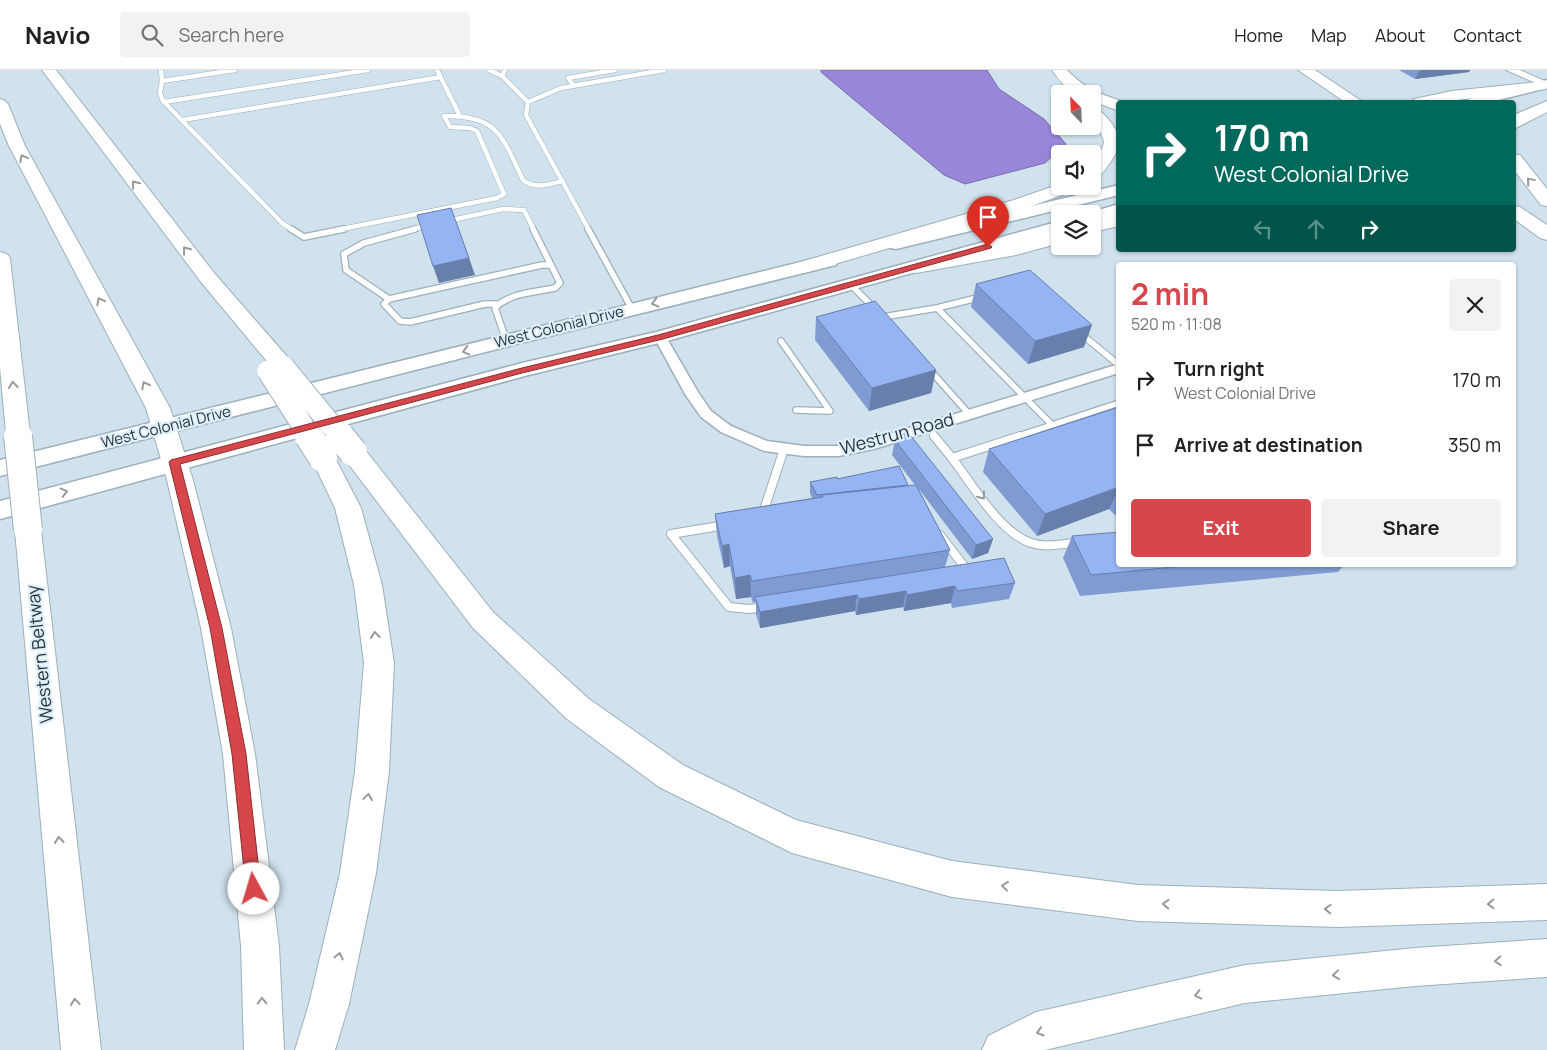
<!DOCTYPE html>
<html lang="en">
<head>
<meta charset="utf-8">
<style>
	body { margin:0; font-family:Manrope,sans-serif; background:#f2f2f2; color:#202124; height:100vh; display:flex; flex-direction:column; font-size:19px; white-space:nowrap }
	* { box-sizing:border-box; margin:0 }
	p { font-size:16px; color:#757577 }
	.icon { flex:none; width:28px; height:28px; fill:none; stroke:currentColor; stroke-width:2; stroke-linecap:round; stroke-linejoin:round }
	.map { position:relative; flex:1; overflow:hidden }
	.sheet { position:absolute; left:1116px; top:192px; width:400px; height:305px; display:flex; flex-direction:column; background:#fff; border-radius:5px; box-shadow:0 1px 4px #0004 }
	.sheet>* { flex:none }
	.banner { position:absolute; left:1116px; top:30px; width:400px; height:152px; border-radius:5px; box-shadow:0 1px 4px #0004; background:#00695c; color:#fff; overflow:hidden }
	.needle { width:32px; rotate:337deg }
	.controls { position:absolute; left:1051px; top:15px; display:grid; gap:10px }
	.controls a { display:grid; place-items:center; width:50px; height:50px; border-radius:5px; background:#fff; box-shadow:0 1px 4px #0004; font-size:25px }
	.pin { position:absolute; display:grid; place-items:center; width:42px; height:42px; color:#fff; margin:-51px -21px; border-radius:50% 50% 50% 0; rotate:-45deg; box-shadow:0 0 5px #0007 }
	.pin .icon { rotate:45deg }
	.me { position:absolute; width:55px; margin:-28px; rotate:354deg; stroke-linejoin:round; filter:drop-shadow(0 0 4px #0008) }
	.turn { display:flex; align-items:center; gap:18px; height:105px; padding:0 15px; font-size:22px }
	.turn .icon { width:65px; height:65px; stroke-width:2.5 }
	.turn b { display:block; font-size:35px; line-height:42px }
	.lanes { display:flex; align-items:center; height:48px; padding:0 15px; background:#0003; justify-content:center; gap:25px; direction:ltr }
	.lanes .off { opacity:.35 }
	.round { display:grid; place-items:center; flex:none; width:52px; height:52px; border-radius:5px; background:#f2f2f2 }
	.head { display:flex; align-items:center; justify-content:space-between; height:85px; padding:0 15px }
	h1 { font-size:30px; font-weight:700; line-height:38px; color:#d6464b }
	.button { display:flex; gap:10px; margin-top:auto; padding:10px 15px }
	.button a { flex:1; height:58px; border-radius:5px; background:#d6464b; color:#fff; font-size:20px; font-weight:700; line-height:58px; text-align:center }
	.button a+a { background:#f2f2f2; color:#202124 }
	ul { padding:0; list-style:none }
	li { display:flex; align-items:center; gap:15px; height:65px; padding:0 15px }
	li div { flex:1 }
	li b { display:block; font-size:19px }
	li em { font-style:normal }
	header { display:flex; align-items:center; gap:30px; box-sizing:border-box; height:70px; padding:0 25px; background:#fff; border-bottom:1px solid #e0e0e0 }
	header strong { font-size:24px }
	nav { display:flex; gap:28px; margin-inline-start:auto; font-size:18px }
	.search { width:350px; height:45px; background:#f2f2f2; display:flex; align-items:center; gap:12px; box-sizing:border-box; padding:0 18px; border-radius:5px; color:#757577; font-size:19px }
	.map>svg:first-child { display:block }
	.water { fill:#9985d9; stroke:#796da9 }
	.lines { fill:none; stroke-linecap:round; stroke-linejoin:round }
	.service-far2-casing { stroke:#9dafba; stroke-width:5.5 }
	.service-far1-casing { stroke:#9dafba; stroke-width:8 }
	.service-casing { stroke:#9dafba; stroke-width:10 }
	.minor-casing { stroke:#9dafba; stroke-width:3 }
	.tertiary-casing { stroke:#9dafba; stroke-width:2 }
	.trunk-casing { stroke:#9dafba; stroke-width:3 }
	.motorway-casing { stroke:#9dafba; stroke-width:2 }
	.service-far2 { stroke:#fff; stroke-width:4.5 }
	.service-far1 { stroke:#fff; stroke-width:5.5 }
	.service { stroke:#fff; stroke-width:8 }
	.minor { fill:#fff; fill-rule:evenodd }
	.tertiary { fill:#fff; fill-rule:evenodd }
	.trunk { fill:#fff; fill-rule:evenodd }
	.motorway { fill:#fff; fill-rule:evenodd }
	.motorway-bridge-far1-casing { stroke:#9dafba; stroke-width:23; stroke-linecap:butt }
	.motorway-bridge-casing { stroke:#9dafba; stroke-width:30; stroke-linecap:butt }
	.motorway-bridge-far1 { stroke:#fff; stroke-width:21 }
	.motorway-bridge { stroke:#fff; stroke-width:28 }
	.wall { fill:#809bd2 }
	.shaded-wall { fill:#687eab }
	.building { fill:#95b4f4; stroke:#687eab }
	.oneway { stroke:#969a9c }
	.route { fill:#d6464b; stroke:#8b2e31 }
	.labels { text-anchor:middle; stroke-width:4.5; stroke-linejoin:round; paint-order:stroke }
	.far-street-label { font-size:15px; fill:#2d3439; stroke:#dceffa }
	.street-label { font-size:18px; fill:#2d3439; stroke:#dceffa }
</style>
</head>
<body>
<header>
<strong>Navio</strong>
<div class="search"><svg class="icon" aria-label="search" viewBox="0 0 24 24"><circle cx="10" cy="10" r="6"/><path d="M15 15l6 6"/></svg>Search here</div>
<nav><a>Home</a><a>Map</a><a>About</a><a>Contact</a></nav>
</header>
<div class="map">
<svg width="1547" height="980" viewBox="0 0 1547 980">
	<rect width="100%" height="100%" fill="#cfe2ed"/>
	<path class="water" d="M 821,0 L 987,0 L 999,19 L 1044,49 L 1066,74 L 1045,93 L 965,114 L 944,105 L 834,13 L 821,2 Z"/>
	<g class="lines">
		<g class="service-far2-casing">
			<path id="service-far2" d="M 161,0 L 162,11 L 235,0
				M 437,0 L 459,44
				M 489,0 L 502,6 L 505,0
				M 502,6 L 528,32
				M 162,11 L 160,23 L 163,31 L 282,153 L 293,160
				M 574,16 L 568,8 L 615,0
				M 164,32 L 368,0
				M 182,50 L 441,7
				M 447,151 L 503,139 L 524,140 L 534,160
				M 337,160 L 497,128 L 504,124 L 477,61 L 470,58 L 450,57 L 444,46 C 498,45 502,66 523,110 C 535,120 550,114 563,111
				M 411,160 L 431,154
				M 589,160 L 526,45 L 528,32 L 561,18 L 664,0"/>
		</g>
		<g class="service-far1-casing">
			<path id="service-far1" d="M 291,159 L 304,167 L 344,159
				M 533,159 L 551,195
				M 588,159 L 632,239
				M 851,215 L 883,247 L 937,238
				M 981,227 L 937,238 L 1052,355
				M 389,229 L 346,200 L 344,184 L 364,173 L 415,159
				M 497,234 L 485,234 L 410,252 L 400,251 L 384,234 L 389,229 L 542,195 L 551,195 L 560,213 L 555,218 C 536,222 509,223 495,238 L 506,270
				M 1080,263 L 1119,295
				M 781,271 L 830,341 L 796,340
				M 929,299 L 969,344
				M 931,356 L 934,367
				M 1016,367 L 1119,333"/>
		</g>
		<g class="service-casing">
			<path id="service" d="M 934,366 L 952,388 L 1020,366
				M 952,388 C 972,414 999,462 1031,473 C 1046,478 1063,474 1078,472
				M 763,443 L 784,379
				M 726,455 L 671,464 L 729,537 L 749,539 L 765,537
				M 940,465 L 968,501"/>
		</g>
		<g class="minor-casing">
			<path id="minor" d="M 660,263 L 666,267 L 698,322 L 711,341 L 731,356 L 767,371 L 804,376 L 839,376 L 873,369 L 1119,294 L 1119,303 L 874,379 L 839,386 L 804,386 L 764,381 L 721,362 L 701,347 L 685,324 L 654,267 Z"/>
		</g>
		<g class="tertiary-casing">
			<path id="tertiary" d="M 1506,0 L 1520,0 L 1547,12 L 1547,18 Z"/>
		</g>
		<g class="trunk-casing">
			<path id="trunk" d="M 1547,10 L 1547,18 L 1490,32 L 1467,32 L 1469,29 Z
				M 1119,115 L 1119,125 L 896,179 L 890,178 L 887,174 L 890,170 Z
				M 1119,134 L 1119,145 L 1092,152 L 1092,144 L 1085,144 Z
				M 1060,151 L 1060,162 L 667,271 L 525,306 L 0,449 L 0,431 L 522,293 L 656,262 Z
				M 829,185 L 836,187 L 838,191 L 836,195 L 509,276 L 0,406 L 0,390 Z"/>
		</g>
		<g class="motorway-casing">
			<path id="motorway" d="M 42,0 L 56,0 L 215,204 L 291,291 L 294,296 L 291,301 L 283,303 L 275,301 L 201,212 Z
				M 1052,0 L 1067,0 C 1085,19 1100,24 1124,32 L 1119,32 L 1119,41 L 1092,31 L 1092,24 C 1070,24 1065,18 1052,0 Z
				M 1298,0 L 1315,0 L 1363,32 L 1345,32 Z
				M 1547,11 L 1546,19 L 1441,32 L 1411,32 L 1414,29 L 1452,21 Z
				M 0,29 L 5,31 L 8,34 L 25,76 L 170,338 L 193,410 L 231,558 L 255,684 L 279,876 L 284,980 L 244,980 L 241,876 L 223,684 L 201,558 L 167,410 L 146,338 L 9,76 L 0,54 Z
				M 1547,31 L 1547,42 L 1514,59 L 1514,46 L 1516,44 Z
				M 1092,37 C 1099,39 1104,44 1108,49 C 1124,67 1121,79 1107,97 C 1103,103 1099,107 1092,109 L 1092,93 L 1102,79 L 1104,72 L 1100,60 L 1092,51 Z
				M 1514,84 L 1520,85 L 1547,119 L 1547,136 L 1541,135 L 1514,100 Z
				M 1060,114 L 1060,116 L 1079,116 L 1076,120 L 1026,138 L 811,201 L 804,203 L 797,201 L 794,197 L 797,193 L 1014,130 Z
				M 1514,136 L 1520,137 L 1547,155 L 1547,170 L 1540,168 L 1514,149 Z
				M 1119,145 L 1119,156 L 1092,162 L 1092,151 Z
				M 1060,161 L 1060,173 L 1016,185 L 916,203 L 909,201 L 906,197 L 909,193 L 916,191 L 1014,174 Z
				M 0,182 L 7,184 L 10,188 L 30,364 L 27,370 L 18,372 L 9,370 L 6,364 L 0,297 Z
				M 353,373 L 362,376 L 493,542 L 589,629 L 683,695 L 796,750 L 952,791 L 1138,815 L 1338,821 L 1547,814 L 1547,850 L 1338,857 L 1138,851 L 952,827 L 792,783 L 659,717 L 567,649 L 473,558 L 344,388 L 341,382 L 344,376 Z
				M 323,379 L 332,382 L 361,438 L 382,515 L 394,593 L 389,701 L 376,803 L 349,934 L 335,980 L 295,980 L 309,934 L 340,803 L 355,701 L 364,593 L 354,515 L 335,438 L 311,388 L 314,382 Z
				M 28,450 L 37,453 L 41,460 L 101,980 L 61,980 L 15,460 L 19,453 Z
				M 1547,869 L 1547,907 L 1415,916 L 1245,933 L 1045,980 L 982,980 L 988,966 L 1036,942 L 1245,895 L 1415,878 Z"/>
		</g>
		<use href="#service-far2" class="service-far2"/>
		<use href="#service-far1" class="service-far1"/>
		<use href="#service" class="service"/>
		<use href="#minor" class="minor"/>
		<use href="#tertiary" class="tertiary"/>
		<use href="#trunk" class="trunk"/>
		<use href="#motorway" class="motorway"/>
		<g class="motorway-bridge-far1-casing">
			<path id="motorway-bridge-far1" d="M 283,296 L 341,367
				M 268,301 L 310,367
				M 18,364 L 18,367"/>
		</g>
		<g class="motorway-bridge-casing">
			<path id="motorway-bridge" d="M 18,366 L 28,460
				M 309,366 L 323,388
				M 340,366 L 353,382"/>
		</g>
		<use href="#motorway-bridge-far1" class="motorway-bridge-far1"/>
		<use href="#motorway-bridge" class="motorway-bridge"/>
	</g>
	<path class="wall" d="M 1399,0 L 1470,0 L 1469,2 L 1415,9 Z
		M 976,214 L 1084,277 L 1028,294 L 971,237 Z
		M 816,247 L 936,300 L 931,323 L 869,341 L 815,270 Z
		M 1119,337 L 1119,449 L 1109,439 L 1037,466 L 983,402 L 989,379 Z
		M 895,370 L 993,469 L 988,483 L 972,489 L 918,418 L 950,480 L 945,497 L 1015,513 L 1009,529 L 952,538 L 951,533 L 904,541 L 903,537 L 856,545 L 855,541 L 760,558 L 756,544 L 756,532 L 753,533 L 751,527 L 736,529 L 730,496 L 724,498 L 717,466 L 715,444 L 812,428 L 810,423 L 810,412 L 837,409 L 908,416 L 915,415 L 892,385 Z
		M 1072,466 L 1119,495 L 1344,495 L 1338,502 L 1080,526 L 1063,488 Z"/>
	<path class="shaded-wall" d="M 1420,0 L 1470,0 L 1469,2 L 1415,9 Z
		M 469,188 L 475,205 L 439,213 L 433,196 Z
		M 1092,255 L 1084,277 L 1028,294 L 1035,271 Z
		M 936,300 L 931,323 L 869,341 L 872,318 Z
		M 1119,417 L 1119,419 L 1109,439 L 1037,466 L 1045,444 Z
		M 993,469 L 988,483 L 972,489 L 976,475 Z
		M 729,474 L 730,496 L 724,498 L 722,476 Z
		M 750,505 L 751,527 L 736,529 L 735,508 Z
		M 955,516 L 951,533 L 904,541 L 907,525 Z
		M 906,521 L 903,537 L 856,545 L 859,529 Z
		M 857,525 L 855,541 L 760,558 L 760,542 Z"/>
	<path class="building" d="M 451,138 L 469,188 L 433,196 L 417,145 Z
		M 1030,200 L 1092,255 L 1035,271 L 976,214 Z
		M 875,231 L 936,300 L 872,318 L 816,247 Z
		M 1119,337 L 1119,417 L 1045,444 L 989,379 Z
		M 907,361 L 993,469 L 976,475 L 895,370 Z
		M 899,396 L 908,415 L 817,425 L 810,412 L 837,407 L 837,409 Z
		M 916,415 L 950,480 L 752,511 L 750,505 L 735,508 L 729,474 L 722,476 L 715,444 L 823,427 L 822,425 Z
		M 1119,462 L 1119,495 L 1195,495 L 1091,505 L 1072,466 Z
		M 1004,488 L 1015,513 L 957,521 L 955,516 L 907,525 L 906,521 L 859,529 L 857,525 L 760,542 L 755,527 Z"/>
	<defs><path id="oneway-chevron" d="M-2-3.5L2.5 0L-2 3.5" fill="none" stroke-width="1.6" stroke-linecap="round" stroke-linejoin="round" transform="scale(1.25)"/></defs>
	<g class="oneway">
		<use href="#oneway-chevron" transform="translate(23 88) rotate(-118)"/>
		<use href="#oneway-chevron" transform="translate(1530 111) rotate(-130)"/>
		<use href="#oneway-chevron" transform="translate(135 114) rotate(-128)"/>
		<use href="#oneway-chevron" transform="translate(186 180) rotate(-128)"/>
		<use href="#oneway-chevron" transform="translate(100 231) rotate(-118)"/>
		<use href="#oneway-chevron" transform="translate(655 233) rotate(166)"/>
		<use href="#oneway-chevron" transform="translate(466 281) rotate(165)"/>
		<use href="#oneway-chevron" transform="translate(13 315) rotate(-96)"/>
		<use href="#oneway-chevron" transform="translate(145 315) rotate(-118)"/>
		<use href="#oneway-chevron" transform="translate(64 422) rotate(-15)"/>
		<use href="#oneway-chevron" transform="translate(982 426) rotate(52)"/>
		<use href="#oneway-chevron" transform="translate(375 565) rotate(-97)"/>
		<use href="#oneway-chevron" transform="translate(368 727) rotate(-82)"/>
		<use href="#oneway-chevron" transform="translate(59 770) rotate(-96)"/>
		<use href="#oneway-chevron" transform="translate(1005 816) rotate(-173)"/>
		<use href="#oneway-chevron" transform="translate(1166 834) rotate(-178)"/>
		<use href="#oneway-chevron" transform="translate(1491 834) rotate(178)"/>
		<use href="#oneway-chevron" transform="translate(1328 839) rotate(-178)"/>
		<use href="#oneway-chevron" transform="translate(339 886) rotate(-77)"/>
		<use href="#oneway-chevron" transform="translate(1498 891) rotate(176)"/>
		<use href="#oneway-chevron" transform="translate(1336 905) rotate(174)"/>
		<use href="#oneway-chevron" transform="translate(1198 925) rotate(167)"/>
		<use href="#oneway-chevron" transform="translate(262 931) rotate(-92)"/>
		<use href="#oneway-chevron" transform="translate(75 932) rotate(-96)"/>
		<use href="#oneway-chevron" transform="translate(1040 962) rotate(163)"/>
	</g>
	<path class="route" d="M 988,174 L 992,177 L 991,178 L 663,269 L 522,303 L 180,394 L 222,558 L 246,684 L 261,819 L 259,824 L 254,826 L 248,824 L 246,819 L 232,684 L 210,558 L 169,392 L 171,390 L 522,298 L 658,265 Z"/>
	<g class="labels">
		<g class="far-street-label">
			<text transform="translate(559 257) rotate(-14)" y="5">West Colonial Drive</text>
			<text transform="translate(166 357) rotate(-14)" y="5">West Colonial Drive</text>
		</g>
		<g class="street-label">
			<text transform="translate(897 364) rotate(-15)" y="6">Westrun Road</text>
			<text transform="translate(40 584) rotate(-96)" y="6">Western Beltway</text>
		</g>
	</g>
</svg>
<div class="controls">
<a><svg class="needle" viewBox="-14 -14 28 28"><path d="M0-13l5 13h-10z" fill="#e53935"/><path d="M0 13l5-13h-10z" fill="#757577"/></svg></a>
<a><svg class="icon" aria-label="sound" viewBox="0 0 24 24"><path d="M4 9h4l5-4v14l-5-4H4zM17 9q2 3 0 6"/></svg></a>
<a><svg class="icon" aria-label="layers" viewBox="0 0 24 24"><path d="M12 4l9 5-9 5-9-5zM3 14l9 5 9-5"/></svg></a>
</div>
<div class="pin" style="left:988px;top:177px;background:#d93025"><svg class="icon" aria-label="arrive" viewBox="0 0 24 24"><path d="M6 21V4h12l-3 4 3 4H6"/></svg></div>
<svg class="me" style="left:254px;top:819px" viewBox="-20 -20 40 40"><circle r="19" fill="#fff"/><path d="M0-13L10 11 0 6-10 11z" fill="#d6464b"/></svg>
<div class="banner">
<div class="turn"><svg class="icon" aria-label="right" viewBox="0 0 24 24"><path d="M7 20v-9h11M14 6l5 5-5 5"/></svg><div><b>170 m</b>West Colonial Drive</div></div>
<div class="lanes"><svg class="icon off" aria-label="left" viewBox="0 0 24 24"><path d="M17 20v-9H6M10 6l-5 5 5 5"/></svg><svg class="icon off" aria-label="ahead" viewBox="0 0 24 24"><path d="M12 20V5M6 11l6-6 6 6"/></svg><svg class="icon" aria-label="right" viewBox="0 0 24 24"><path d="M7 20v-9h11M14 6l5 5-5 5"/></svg></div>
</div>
<section class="sheet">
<div class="head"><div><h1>2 min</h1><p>520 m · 11:08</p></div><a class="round"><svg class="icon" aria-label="close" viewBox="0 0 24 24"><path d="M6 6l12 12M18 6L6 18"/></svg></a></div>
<ul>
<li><svg class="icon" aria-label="right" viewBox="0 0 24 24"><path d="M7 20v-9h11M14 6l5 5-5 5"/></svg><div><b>Turn right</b><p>West Colonial Drive</p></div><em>170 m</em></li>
<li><svg class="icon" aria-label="arrive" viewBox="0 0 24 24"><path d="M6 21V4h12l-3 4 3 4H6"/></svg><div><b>Arrive at destination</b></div><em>350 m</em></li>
</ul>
<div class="button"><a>Exit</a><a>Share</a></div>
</section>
</div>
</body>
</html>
